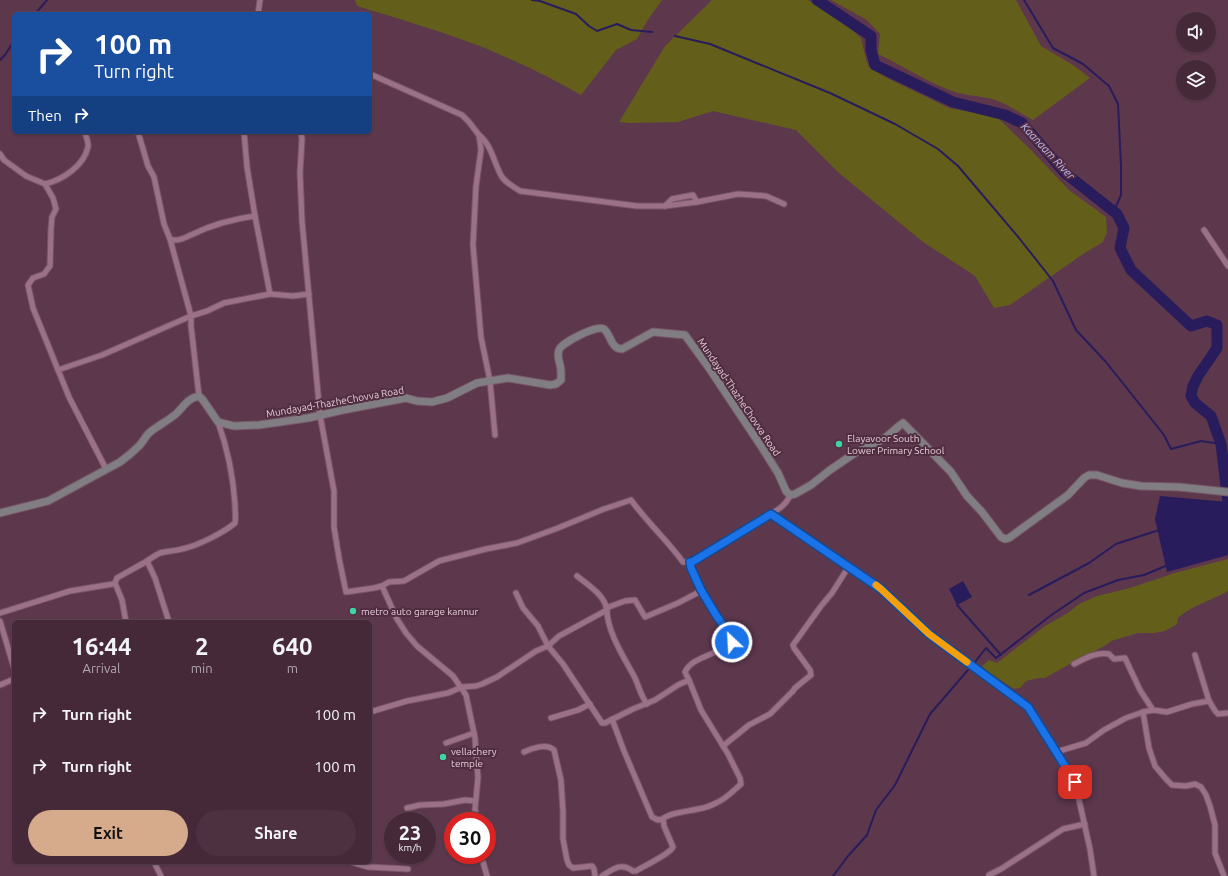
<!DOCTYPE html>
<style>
:root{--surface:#462939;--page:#4d3141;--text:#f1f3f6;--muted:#b0a6ae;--line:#5e4553;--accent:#d6ab8b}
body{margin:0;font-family:Ubuntu,sans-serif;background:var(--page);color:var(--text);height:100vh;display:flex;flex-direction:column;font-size:15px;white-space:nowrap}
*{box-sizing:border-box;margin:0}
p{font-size:13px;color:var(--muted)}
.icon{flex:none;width:22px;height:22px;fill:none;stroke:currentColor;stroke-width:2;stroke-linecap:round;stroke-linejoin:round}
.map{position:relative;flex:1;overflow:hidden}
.side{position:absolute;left:12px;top:620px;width:360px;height:244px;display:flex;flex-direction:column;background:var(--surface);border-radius:6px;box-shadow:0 1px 3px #0004,0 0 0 1px var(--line)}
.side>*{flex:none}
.guide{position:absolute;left:12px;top:12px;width:360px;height:122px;border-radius:6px;box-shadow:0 1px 3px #0004,0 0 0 1px var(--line);background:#1a4fa0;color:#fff;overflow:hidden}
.fabs{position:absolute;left:1176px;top:12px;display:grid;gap:8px}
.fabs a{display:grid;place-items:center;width:40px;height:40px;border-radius:50%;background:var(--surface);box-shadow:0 1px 3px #0004,0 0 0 1px var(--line);font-size:20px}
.speed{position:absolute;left:384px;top:812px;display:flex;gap:8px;font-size:20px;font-weight:700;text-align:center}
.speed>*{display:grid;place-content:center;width:52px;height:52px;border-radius:50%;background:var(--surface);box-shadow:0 1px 3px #0004,0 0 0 1px var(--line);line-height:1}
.speed small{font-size:10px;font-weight:400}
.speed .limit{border:6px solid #d22;background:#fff;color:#111}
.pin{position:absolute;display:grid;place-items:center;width:34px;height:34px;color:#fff;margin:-17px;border-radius:8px;box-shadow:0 2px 6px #0006}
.me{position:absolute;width:44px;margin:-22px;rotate:335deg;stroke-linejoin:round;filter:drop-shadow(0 0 3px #0008)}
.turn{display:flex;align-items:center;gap:14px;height:84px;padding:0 16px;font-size:18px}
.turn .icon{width:52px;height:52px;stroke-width:2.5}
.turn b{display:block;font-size:28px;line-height:34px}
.then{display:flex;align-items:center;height:38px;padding:0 16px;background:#0003;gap:8px;font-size:15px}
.eta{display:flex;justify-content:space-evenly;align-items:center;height:68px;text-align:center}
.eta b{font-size:24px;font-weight:600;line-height:28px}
.action{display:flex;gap:8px;margin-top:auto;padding:8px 16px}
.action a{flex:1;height:46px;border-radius:24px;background:var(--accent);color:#111;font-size:16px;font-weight:600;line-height:46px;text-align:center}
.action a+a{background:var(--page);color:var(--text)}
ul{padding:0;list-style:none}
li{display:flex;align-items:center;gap:12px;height:52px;padding:0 16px}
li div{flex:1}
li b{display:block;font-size:15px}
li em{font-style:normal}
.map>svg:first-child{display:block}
.green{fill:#635f1b}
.water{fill:#281c5c}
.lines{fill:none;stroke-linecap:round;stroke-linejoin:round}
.stream{stroke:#281c5c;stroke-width:2}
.river{stroke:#281c5c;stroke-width:11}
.minor-casing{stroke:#755567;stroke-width:7}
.secondary-casing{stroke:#755567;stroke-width:9}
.minor{stroke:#9b7187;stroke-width:5}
.secondary{stroke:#807d83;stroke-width:7}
.route-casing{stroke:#114b97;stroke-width:10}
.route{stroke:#1a73e8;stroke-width:7}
.slow{stroke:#f59e0b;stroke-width:7}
.poi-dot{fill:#3fd4a2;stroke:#512d41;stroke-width:1.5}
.labels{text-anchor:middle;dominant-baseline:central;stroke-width:4;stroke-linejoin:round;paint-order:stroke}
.street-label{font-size:10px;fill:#e4ccd8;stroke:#512d41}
.poi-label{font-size:10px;fill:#e4ccd8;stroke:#512d41;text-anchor:start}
.water-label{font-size:11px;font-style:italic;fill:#c1bffa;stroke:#512d41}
</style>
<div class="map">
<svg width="1228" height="876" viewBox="0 0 1228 876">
<rect width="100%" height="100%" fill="#5d374c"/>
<!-- green -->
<g class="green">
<path d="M 355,0 L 662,0 L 649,18 L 637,39 L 616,50 L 581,95 C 550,77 518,62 485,48 C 443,32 400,19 357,6 Z"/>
<path d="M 712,0 L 808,0 L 845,24 L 861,38 L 866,60 L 869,67 L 889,79 L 949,108 L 997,117 L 1032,151 L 1069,190 L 1106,217 L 1107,232 L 1103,242 L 1083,254 L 1010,305 L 994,308 L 975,276 L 923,242 L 839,173 L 796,130 L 713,111 L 678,122 L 630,123 L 619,122 L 665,46 Z"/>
<path d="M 831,0 L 1016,0 L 1041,46 L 1073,65 L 1090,78 L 1033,120 C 1020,113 1006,103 992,99 C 981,96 969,96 958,93 C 930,84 905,67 878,54 L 880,34 L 867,20 Z"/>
<path d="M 1228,559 L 1228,591 C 1211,601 1192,605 1178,618 L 1177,624 L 1165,631 L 1154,633 L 1138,633 L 1111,641 L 1106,645 L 1068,665 L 1045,678 L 1039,678 L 1026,681 L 1020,688 L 1014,689 L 987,671 L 982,666 L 989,660 L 997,663 L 1045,626 L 1068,613 L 1079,604 L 1097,596 L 1130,588 L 1175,573 Z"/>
</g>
<!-- water -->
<g class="water">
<path d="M 1160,496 L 1228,502 L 1228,555 L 1167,572 L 1155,519 Z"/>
<path d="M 963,581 L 972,597 L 957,605 L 949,589 Z"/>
</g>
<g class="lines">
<!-- stream -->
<g class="stream">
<path d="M 532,0 L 540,1 L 576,14 L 589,26 L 597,31 L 617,24 L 631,30 L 652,32"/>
<path d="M 1024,0 L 1053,48 L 1083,64 L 1109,86 L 1118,104 L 1121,166 L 1121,195 L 1114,211"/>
<path d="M 35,14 L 47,0"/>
<path d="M 675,36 L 710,44 L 830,93 L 895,124 L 938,149 L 958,166 L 1019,238 L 1053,281 L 1076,330 L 1106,362 L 1164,435 L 1171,449 L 1201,441 L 1221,444"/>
<path d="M 0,60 L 5,55 L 14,41"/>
<path d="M 1029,595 L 1089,563 L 1116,544 L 1159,530"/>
<path d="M 957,605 L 1001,655"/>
<path d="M 975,662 L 986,648 L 996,658 L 1050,616 L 1084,593 L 1118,580 L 1144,575 L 1168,565"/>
<path d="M 833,876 L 848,856 L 867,835 L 876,810 L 895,785 L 930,714 L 968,670"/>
</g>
<!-- river -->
<path class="river" d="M 817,0 L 871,36 L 871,50 L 875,65 L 953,102 L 1005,115 L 1022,123 L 1065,173 L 1117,214 L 1124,228 L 1120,248 L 1131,270 L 1191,326 L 1207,321 L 1217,325 L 1217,348 L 1198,376 L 1193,386 L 1191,396 L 1195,403 L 1211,416 L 1221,444 L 1228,502"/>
<!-- minor casing -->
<g class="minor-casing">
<g id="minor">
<path d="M 258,14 L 260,0"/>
<path d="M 370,74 L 462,115 L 469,122 L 479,135 L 481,150 L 476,186 L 473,245 L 481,337 L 490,381 L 495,435"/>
<path d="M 138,132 L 148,166 L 154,177 L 164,224 L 170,239 C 178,242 184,238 191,235 C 211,225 232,219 255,216"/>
<path d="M 301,132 L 302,139 L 300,173 L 302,221 L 320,415 L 334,491 L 334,527 L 339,558 L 346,592 L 374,588 L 382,586 L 389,582 L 404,581 L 439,561 L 486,549 L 517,543 L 558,528 L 604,509 L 631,500 C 647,522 667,540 683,562 L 692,562 L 771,514 L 881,589 L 929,634 L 1028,707 L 1075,782 L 1090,849 L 1094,876"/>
<path d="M 479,135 C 492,145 494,164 502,177 C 506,183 514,187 520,191 L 637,206 L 665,206 L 697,202 L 738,194 L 766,196 L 784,204"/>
<path d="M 0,154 L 4,160 L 26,176 L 45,184 L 53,198 L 56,209 L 52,217 L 51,229 L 50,266 L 44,274 L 33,278 L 28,285 L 33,308 L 69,397 L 106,469"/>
<path d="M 45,184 C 62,180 84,166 88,147 C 89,143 86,137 85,132"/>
<path d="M 665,206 L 672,199 L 693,195 L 697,202"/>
<path d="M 1204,230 L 1228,266"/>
<path d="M 270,294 L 293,296 L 309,294"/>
<path d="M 58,370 L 102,355 L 191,316 L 170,239"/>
<path d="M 199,396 L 191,326 L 191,316 L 207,311 L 224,303 L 270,294 L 255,216 L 247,167 L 244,132"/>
<path d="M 771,514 C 779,509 787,504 790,495"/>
<path d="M 147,561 L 155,578 L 169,622"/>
<path d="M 382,586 L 397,619 L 406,633 L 417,646 L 453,676 L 466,695 L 475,738 L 476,754 L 478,777 L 475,809 L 477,821"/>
<path d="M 516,593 L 523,608 L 538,626 L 548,646 L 559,636 L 607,610 C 605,595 588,585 577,576"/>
<path d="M 606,608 L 625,601 L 635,600 L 645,617 L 678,603 L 701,591"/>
<path d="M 607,610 C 607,632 625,659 635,678 C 639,687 641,696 647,704"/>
<path d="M 0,613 L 70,591 L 113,584"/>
<path d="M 0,621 L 14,668"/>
<path d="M 126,622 L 122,600 L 115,583 L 117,578 C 127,572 137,567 147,561 C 152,558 155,555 160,553 C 167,551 175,551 182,549 C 197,546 223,533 235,523 C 236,517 235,511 235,504 C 233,474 228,450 218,422"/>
<path d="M 1195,655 L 1209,701"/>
<path d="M 1074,664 C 1086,658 1096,652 1109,654 L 1114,659 L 1125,658 L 1140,690 L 1153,710"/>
<path d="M 689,680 L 685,672 C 692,656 720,655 731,642 L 732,639 L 703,595 L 693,573 L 690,562"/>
<path d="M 0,685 L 14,679"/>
<path d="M 370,712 L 407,701 L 448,693 L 462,687 L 476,686 L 482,684 L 497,677 L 536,651 L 548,646 L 563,664 L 602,723 L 605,723 L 633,709 L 655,700 L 678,685 L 689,680 L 701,710 L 728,754 L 740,778 L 741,784 C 733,791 726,799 716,803 C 711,806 704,808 698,809 C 690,811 668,813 663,819 L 664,826 L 673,847 C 670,854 644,866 636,871 L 633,871 C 621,862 613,869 602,876"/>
<path d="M 1143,712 L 1149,748 L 1155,766 L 1166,779 L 1172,785 L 1186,786 L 1195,784 L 1201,787 L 1206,795 L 1210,806 L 1215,825 L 1215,853 L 1224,876"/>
<path d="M 551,718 L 578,710 L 590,704"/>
<path d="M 612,719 L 624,751 L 652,817 L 658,820 L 663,819"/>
<path d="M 446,743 L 474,733"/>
<path d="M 723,746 L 749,725 L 770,714 L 793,691 L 795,688 L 811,675 L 810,670 L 794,648 L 793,645 L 821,606 L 832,593 L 849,566"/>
<path d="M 524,752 C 532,748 547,743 554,750 L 561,780 L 563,812 L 563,839 L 567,860 L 569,865 L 573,868 L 592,866 L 594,869 L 595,876"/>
<path d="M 1056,752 L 1086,743 L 1104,730 L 1126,718 L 1143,712 L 1153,710 L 1167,712 L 1192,704 L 1209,701 C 1213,706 1213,710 1218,714 L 1228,713"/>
<path d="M 407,808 L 420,805 L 444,804 L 465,800 L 475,801"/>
<path d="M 481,855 L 487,876"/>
<path d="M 154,862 L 161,876"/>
<path d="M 351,862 L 368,867 L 408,869"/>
<path d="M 989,875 L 1001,869 L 1063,829 L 1085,824"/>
</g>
</g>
<!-- secondary casing -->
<g class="secondary-casing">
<path id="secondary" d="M 0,513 L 48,501 L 120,462 C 127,457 133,452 139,446 C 143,442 145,437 149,433 C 157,426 168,421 177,413 C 184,406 188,398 199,396 L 203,400 L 218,422 L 234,426 L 259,425 L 308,418 L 343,410 L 406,398 L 417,401 L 432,402 L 447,398 L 477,383 L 508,378 L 550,385 L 556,384 L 561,380 C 561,377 561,374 561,371 C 561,364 556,357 559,350 C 561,343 598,324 604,329 C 611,335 611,349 622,349 L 653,332 L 685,335 L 709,368 L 761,446 L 778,473 L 786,491 L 790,495 L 795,494 L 811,485 L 830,470 L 855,453 L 884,439 L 899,426 L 903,423 L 951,472 L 967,496 L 982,512 L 1001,537 L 1005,539 L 1009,538 L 1068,495 L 1084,478 L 1089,475 L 1097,475 L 1122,483 L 1141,486 L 1179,487 L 1228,492"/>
</g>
<!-- minor -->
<use href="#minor" class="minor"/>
<!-- secondary -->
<use href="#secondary" class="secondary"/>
</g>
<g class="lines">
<!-- route casing -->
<g class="route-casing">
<path id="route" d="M 732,642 L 732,639 L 730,635 L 716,615 L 701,590 L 691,568 L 690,562 L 692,562 L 771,514 L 881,589 L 929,634 L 1028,707 L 1075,782"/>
</g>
<!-- route -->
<use href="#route" class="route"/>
<!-- slow -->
<path class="slow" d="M 876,585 L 881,589 L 929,634 L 967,662"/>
</g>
<!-- markers -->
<g class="poi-dot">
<circle cx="839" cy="444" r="4"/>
<circle cx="353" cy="611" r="4"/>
<circle cx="443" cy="757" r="4"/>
</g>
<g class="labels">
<!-- street labels -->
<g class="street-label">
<text transform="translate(739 397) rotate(56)">Mundayad-ThazheChovva Road</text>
<text transform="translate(335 402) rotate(-10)">Mundayad-ThazheChovva Road</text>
</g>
<!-- poi labels -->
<g class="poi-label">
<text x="847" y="438">Elayavoor South<tspan x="847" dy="12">Lower Primary School</tspan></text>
<text x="361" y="611">metro auto garage kannur</text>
<text x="451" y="751">vellachery<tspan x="451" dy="12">temple</tspan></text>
</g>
<!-- water labels -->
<g class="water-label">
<text transform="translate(1048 151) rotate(47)">Kaanaam River</text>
</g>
</g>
</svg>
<div class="fabs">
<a><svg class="icon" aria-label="sound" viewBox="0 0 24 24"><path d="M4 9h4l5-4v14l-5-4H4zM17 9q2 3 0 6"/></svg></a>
<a><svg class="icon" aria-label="layers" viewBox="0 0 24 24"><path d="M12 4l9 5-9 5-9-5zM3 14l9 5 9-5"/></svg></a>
</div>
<div class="speed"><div>23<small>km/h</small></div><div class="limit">30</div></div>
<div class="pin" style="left:1075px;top:782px;background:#d93025"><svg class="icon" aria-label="arrive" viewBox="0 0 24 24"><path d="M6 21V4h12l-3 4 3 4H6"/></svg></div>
<svg class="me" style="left:732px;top:642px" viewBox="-20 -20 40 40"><circle r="17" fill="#1a73e8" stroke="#fff" stroke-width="3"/><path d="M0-11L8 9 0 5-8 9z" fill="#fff"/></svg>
<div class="guide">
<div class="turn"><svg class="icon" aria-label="right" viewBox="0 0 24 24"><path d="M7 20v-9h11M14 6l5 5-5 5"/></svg><div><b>100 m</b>Turn right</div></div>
<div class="then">Then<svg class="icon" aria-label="right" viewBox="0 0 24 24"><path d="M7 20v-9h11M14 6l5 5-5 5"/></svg></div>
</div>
<section class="side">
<div class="eta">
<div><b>16:44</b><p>Arrival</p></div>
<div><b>2</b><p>min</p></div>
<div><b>640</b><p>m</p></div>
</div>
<ul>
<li><svg class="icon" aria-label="right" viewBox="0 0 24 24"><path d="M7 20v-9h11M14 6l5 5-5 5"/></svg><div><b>Turn right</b></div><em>100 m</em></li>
<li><svg class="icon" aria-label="right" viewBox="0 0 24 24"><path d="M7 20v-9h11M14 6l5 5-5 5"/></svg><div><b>Turn right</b></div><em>100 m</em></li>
</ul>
<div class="action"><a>Exit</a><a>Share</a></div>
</section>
</div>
